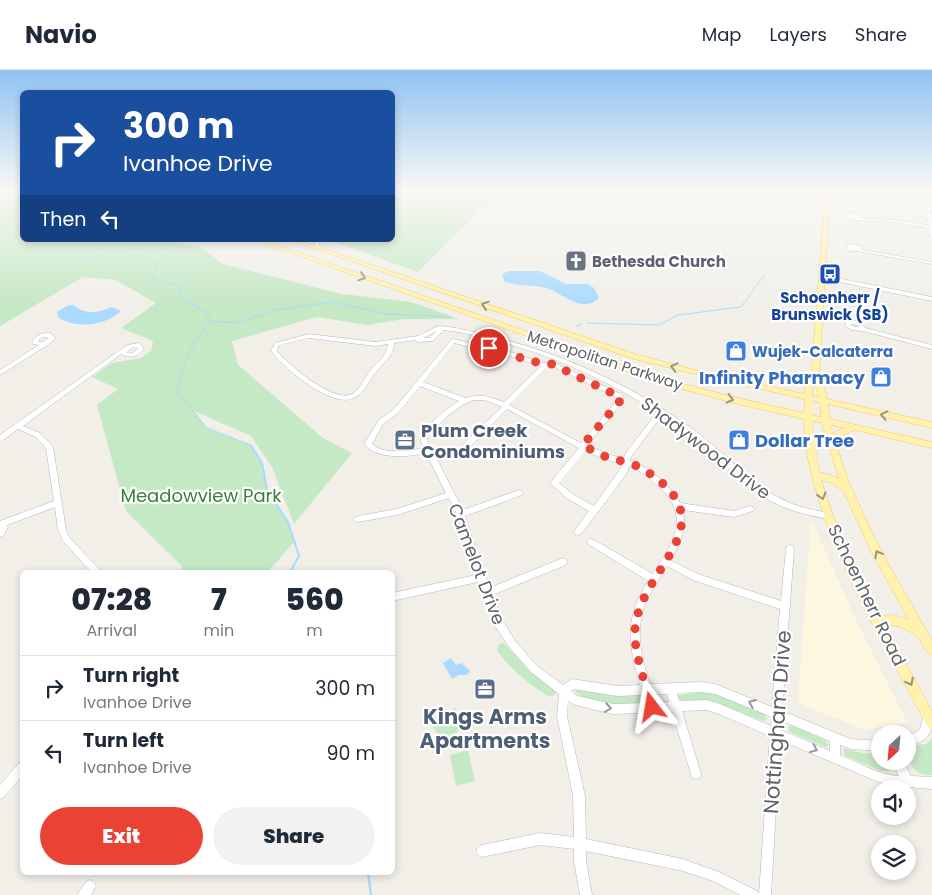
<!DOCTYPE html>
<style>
:root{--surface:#fff;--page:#f2f2f3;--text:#1f2937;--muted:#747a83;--line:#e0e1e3;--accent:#ea4335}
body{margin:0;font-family:Poppins,sans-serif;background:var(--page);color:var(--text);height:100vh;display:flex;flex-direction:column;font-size:19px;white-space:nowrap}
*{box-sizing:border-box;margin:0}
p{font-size:16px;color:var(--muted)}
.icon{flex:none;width:28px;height:28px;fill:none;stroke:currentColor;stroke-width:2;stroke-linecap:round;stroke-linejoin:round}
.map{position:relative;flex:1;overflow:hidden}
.details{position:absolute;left:20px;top:500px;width:375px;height:305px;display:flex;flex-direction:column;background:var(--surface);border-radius:8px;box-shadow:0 2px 8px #0003}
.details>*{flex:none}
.guide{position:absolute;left:20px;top:20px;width:375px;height:152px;border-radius:8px;box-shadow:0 2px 8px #0003;background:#1a4fa0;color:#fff;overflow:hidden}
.needle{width:32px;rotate:206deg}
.controls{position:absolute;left:871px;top:655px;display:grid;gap:10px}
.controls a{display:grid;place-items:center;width:45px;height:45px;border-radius:50%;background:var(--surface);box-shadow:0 2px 8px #0003;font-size:25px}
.pin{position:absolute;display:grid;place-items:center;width:42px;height:42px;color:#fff;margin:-21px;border:2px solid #fff;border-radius:50%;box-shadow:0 1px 5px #0007}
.me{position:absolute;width:55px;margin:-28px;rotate:346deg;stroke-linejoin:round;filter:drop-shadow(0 0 4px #0008)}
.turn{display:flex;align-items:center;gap:18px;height:105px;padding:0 20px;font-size:22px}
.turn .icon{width:65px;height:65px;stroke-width:2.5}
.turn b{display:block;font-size:35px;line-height:42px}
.then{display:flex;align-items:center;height:48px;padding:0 20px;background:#0003;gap:10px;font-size:19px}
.eta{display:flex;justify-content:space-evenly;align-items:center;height:85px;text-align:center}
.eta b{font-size:30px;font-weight:800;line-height:35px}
.action{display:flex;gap:10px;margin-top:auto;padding:10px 20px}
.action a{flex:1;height:58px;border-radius:30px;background:var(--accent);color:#fff;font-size:20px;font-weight:800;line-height:58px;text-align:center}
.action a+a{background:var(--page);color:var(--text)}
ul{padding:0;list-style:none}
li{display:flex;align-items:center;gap:15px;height:65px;padding:0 20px;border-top:1px solid var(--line)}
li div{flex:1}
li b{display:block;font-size:19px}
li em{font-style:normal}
header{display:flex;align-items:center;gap:30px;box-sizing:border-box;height:70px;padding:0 25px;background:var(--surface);border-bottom:1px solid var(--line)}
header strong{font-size:24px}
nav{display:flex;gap:28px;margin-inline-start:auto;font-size:18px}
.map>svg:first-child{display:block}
.commercial{fill:#fef7e0}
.green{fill:#c5e8c5}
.water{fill:#aadaff}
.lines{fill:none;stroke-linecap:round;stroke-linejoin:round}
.stream-far2{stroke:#aadaff;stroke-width:1}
.stream-far1{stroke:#aadaff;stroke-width:2}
.stream{stroke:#aadaff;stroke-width:2.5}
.minor-casing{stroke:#b5b8bc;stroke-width:1}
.major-casing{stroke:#f2c960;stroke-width:1}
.minor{fill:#fff;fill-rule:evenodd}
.major{fill:#fff2af;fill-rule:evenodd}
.oneway{stroke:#979581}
.oneway2{stroke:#979a9d}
.route{stroke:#ea4335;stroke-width:9;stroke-dasharray:0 16.2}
.labels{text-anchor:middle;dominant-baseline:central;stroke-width:4.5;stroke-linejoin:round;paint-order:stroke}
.far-worship-label{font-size:15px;font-weight:bold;fill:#5b616d;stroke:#fff;text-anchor:start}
.far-transit-label{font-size:15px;font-weight:bold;fill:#164399;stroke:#fff}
.far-shop-label{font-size:15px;font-weight:bold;fill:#366cbe;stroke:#fff;text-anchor:start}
.far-street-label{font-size:15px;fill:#5f6368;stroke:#fff}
.shop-label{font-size:18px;font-weight:bold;fill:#366cbe;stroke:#fff;text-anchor:end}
.service-label{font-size:18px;font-weight:bold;fill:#4e5e75;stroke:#fff;text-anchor:start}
.street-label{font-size:18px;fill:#5f6368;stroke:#fff}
.park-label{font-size:18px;fill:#348238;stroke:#fff}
.near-service-label{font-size:21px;font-weight:bold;fill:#4e5e75;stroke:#fff}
.near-street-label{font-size:21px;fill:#5f6368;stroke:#fff}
</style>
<header>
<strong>Navio</strong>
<nav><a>Map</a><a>Layers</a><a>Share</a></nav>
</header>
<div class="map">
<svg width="932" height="825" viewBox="0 0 932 825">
<rect width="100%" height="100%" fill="#f1efe8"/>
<!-- commercial -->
<path class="commercial" d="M 811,449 L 856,550 L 907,652 L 865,660 L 798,633 Z"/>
<!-- green -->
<g class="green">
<path d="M 0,120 L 22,120 L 22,170 L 161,170 L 184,174 L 200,177 L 223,194 L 342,224 L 411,232 L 459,249 L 403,249 L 368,255 L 317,247 L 232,271 L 238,295 L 323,368 L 352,383 L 294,454 L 272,397 L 251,366 L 194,341 L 207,358 L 251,375 L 262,393 L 267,420 L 288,452 L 294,472 L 268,502 L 181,502 L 182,496 L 126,441 L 97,335 L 118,319 L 92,307 L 112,293 L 141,288 L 151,281 L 153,271 L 121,258 L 156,233 L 116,210 L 83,207 L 0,256 Z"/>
<path d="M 393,120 L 500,120 L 418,202 L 329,170 L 392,170 Z"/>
<path d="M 504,573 L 527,598 L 556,619 L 557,623 L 550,627 C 529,615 512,600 497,581 L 499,574 Z"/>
<path d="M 578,618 L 601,624 L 640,625 L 643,626 L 644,631 C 625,639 596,632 578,625 L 575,621 Z"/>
<path d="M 706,622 L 721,626 L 764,643 L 767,649 L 763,651 L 713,631 L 680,630 L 677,625 Z"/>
<path d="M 455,638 L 466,654 L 444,673 L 432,656 Z"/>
<path d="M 791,655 L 825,670 L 828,675 L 825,677 L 790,662 L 788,658 Z"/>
<path d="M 932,668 L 932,705 C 915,707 907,693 908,678 L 917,675 L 927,674 Z"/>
<path d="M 843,678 L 862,683 L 880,684 L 880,691 L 890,693 L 889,701 L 881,701 L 845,686 Z"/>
<path d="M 468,680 L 475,711 L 456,716 L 450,685 Z"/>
</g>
<!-- water -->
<g class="water">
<path d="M 509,201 L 540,201 L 566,214 L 587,214 L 594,218 L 599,228 C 582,245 560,221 546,218 C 532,214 518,217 504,211 L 502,204 Z"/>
<path d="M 73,235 C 87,245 96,243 112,237 L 121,241 C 106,256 75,259 58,247 L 57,242 L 67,236 Z"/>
<path d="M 451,588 L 456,595 L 462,593 L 470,601 L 467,605 L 459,605 L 452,609 L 443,593 Z"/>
</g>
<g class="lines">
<!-- stream-far2 -->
<g class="stream-far2">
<path d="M 0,123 L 13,120"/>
<path d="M 86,170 L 74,182 L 80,191 C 108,185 138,169 164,188 L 158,194 L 153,209 L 182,216 L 180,222 L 188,233 L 205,241 L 211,251 C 193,273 181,293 177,322 L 207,358 L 251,375 L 253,379"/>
<path d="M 211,251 L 236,253 L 275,240 L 332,232 L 387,244 L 451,247"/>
<path d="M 587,253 L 659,255 L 678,245 L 741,237 L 765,204"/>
<path d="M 576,256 L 582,254"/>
</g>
<!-- stream-far1 -->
<path class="stream-far1" d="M 252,377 L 262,393 L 267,420 L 288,452 L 299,486 L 290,502"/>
<!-- stream -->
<path class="stream" d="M 368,802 L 371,825"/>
<!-- minor casing -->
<g class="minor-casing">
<g id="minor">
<path d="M 921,120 L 925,120 L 932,146 L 932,168 L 930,167 L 929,158 L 892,152 L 854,150 L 846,146 L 850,143 L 860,145 L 861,148 L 892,150 L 929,155 L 924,132 L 885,126 L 886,127 C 881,130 875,128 871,124 L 873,123 L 880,123 L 923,129 Z"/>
<path d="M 316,170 L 320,170 L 319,175 L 323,179 L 323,180 L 319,180 L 315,176 Z"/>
<path d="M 848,174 L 861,176 L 863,180 L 932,192 L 932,194 L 857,181 L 850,181 L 846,177 Z"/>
<path d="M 822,205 L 932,227 L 932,231 L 820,208 L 820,206 Z"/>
<path d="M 849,250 L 861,252 L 865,258 L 932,275 L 932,279 L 863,261 L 852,260 L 845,256 L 846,252 ZM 851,254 L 857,255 L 859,257 L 855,257 L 851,255 Z"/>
<path d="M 438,256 C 457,257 475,262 494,267 C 567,285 637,318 698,363 C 728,386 753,417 788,432 C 801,438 814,440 828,443 L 831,444 L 832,446 L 831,448 L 828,449 C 807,445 786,440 767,429 C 739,411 717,385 691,365 C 631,322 565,288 493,270 C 477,266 461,262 444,260 L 433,271 L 418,272 L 415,270 L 394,273 C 394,286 384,292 376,302 C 369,310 365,323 354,328 C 331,339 284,298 271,281 L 275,273 L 309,264 L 375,272 L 418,266 ZM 437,261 L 429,268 L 423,268 ZM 309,268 L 375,276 L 388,274 C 387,287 376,293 369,302 C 364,309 360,319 352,324 C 334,334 288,294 277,281 L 279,275 Z"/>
<path d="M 50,263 L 56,268 L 49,274 L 0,305 L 0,300 L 39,275 L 33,274 L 32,273 C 36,264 41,263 50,263 ZM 43,267 L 49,268 L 43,272 L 38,272 L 40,269 Z"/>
<path d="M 453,269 L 514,283 L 543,293 L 555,293 L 623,325 L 624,327 L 622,333 L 588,374 L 589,376 L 608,384 L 624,389 L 625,384 L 655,345 L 659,345 L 660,347 L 659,349 L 631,387 L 630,391 C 651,398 669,414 680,433 L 734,441 L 750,436 L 753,437 L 754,439 L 753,441 L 734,447 L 683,440 C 687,458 680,475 670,490 L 698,504 L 781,531 L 786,479 L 787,476 L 790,475 L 793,476 L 794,479 L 782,641 L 851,669 L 880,671 L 880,681 L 851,679 L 840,675 L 840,685 C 859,693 879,705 899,706 L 892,691 L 903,691 L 911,706 L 932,707 L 932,719 L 894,716 L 876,711 L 780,670 L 771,825 L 740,825 L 713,811 L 683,801 L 586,781 L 586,791 L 592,825 L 580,825 L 574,791 L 574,779 L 540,775 L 482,787 L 478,785 L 476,781 L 478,777 L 482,775 L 540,763 L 574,767 L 573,726 L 557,646 L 559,624 L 531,602 L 510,578 L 495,556 L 478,512 L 392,531 L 392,523 L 476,505 L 457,444 L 449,428 L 397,445 L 358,452 L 355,451 L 354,449 L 355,447 L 358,446 L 397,439 L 446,423 L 426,383 C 408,387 377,390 364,374 L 379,350 L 394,339 L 451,270 ZM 454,273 L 510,286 L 541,296 L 504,332 L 485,326 L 475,326 L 465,328 L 423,312 ZM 548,296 L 552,296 L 618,328 L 617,330 L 581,373 L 509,335 ZM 420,316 L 459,331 C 451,335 422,359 421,367 C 420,371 422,375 424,378 C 409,381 384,385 372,374 L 383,354 L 398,343 ZM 475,330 L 485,330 L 502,337 L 463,374 L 462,376 L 463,378 L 469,378 L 507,339 L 579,378 L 550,413 L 568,429 L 589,441 L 575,460 L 574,462 L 575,464 L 578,465 L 581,464 L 614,421 L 628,401 L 629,396 C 641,401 649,408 658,416 C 692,446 673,473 653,504 L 594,470 L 591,469 L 588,470 L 587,472 L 588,474 L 648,511 C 624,551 628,572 640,615 L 617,616 L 572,609 L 563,615 L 537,596 L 516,572 L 502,550 L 492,525 L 566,495 L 567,492 L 566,489 L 563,488 L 489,518 L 465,446 L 522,425 L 523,423 L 522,421 L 519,420 L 463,440 L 428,372 L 427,366 L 430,363 C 444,350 456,335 475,330 ZM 585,381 L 602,388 L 622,394 L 621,398 L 594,436 L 574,425 L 559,413 ZM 667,496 L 693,510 L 780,539 L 772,637 L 715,614 L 701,612 L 650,614 C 642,589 635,564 644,538 C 649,523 659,510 667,496 ZM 573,619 L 617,626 L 643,625 L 646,633 L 613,634 L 577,626 L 571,621 ZM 701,622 L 715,624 L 772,647 L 771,656 L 720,634 L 707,630 L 679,631 L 677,623 ZM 653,624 L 667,624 L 669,632 L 656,632 ZM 568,631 L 575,635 L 613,644 L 672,642 L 691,704 L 692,708 L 696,709 L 700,708 L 701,704 L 682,641 L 707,640 L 719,644 L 770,666 L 759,824 L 757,821 L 719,802 L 683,789 L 586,769 L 585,726 L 567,646 ZM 782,651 L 830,671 L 830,681 L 781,660 Z"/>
<path d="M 138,273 L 140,274 L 144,279 C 138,287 130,289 121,284 L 23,356 L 40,363 L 53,377 L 66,460 L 69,467 L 99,499 L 100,502 L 91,502 L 63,471 L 58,460 L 55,437 L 7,455 L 8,457 L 3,466 L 0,467 L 0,451 L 54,431 L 46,378 L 36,367 L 18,359 L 0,372 L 0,365 L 123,278 L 128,275 ZM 136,277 L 138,279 C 135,282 132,284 127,283 L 127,282 L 132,278 Z"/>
<path d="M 928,644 L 932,646 C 932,666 927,672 908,675 L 908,665 C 925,660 919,659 924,645 Z"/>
<path d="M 22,693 L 22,706 L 4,727 L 0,729 L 0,715 L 18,694 Z"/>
<path d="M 90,810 L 94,812 L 96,816 L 91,825 L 77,825 L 86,812 Z"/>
</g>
</g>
<!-- major casing -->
<g class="major-casing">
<path id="major" d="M 826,120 L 830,120 L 819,306 L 824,317 L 827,329 L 932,352 L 932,358 L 828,334 L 830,349 L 932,372 L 932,378 L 855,360 L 841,366 L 836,374 L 848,410 L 870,459 L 890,497 L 932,570 L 932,585 C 925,583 924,576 920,570 C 914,562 894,552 885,556 L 932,641 L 932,659 L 928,657 C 887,580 840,505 816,420 C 809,398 804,372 804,349 L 742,335 L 663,314 L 254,170 L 262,170 L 668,310 L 742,329 L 804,343 L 805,329 L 703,306 L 634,289 L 290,170 L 298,170 L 638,285 L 703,302 L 805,324 L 805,311 L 811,305 ZM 814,311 L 819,327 L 812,326 L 813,312 ZM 812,331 L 820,333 L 821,347 L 812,345 ZM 812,351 L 822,353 L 839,409 L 836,407 L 819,402 ZM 831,355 L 845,358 L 835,362 L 833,365 ZM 821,410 L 830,412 L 844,422 L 872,483 L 909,550 C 898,546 891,543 880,547 C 856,503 836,458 821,410 Z"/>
</g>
<!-- minor -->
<use href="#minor" class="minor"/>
<!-- major -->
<use href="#major" class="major"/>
</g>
<!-- one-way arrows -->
<defs><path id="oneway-chevron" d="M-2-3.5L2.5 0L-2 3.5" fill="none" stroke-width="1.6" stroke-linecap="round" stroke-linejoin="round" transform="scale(1.25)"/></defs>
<g class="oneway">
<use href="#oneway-chevron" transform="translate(362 207) rotate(19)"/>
<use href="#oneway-chevron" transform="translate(485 235) rotate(-161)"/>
<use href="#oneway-chevron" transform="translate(674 297) rotate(-166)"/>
<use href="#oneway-chevron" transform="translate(730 329) rotate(14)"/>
<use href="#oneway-chevron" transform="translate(884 345) rotate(-167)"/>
<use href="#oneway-chevron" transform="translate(822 426) rotate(73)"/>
<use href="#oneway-chevron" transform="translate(878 484) rotate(-118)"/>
<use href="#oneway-chevron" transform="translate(910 612) rotate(62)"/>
</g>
<g class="oneway2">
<use href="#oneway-chevron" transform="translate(752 633) rotate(-157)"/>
<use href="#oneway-chevron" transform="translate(608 638) rotate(9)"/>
<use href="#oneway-chevron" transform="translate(814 679) rotate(24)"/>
</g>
<!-- sky -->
<linearGradient id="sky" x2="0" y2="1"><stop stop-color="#8fc3f1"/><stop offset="0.51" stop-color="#f9f8f5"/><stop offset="1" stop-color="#f9f8f5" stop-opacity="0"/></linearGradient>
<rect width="932" height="236" fill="url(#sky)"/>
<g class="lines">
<!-- route -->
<path class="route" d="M 489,278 C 509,283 533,294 552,294 L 620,327 L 620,331 L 583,375 C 590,379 598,384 607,387 C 620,391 634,393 646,401 C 730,455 640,497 635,559 C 633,579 646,617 652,637"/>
</g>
<!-- icons -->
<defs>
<g id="church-square" transform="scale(1.125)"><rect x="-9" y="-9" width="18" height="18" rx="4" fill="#6b7280" stroke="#fff"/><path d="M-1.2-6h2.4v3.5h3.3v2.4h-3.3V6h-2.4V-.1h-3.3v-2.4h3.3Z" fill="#fff"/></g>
<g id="bus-square" transform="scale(1.125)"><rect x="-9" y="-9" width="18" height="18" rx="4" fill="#1a4fb4" stroke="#fff"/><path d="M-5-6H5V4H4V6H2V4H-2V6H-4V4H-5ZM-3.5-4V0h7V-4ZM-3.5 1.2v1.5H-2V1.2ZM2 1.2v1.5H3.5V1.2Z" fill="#fff"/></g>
<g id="shop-square" transform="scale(1.125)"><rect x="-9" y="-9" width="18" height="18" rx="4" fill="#3f7fe0" stroke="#fff"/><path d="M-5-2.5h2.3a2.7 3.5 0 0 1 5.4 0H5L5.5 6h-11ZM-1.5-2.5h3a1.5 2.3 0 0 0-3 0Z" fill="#fff"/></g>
<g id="office-square" transform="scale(1.125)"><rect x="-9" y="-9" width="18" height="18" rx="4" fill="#5c6f8a" stroke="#fff"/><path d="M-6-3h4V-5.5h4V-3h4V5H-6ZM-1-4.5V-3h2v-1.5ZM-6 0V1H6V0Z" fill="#fff"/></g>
</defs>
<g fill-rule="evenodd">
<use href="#church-square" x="576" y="191"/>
<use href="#bus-square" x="830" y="204"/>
<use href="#shop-square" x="736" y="281"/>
<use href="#shop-square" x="881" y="307"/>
<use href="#office-square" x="405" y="370"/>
<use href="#shop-square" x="739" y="370"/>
<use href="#office-square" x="485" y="619"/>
</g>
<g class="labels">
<!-- far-worship labels -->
<g class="far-worship-label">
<text x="592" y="191">Bethesda Church</text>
</g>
<!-- far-transit labels -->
<g class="far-transit-label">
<text x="830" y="227">Schoenherr /<tspan x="830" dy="17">Brunswick (SB)</tspan></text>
</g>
<!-- far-shop labels -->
<g class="far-shop-label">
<text x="752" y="281">Wujek-Calcaterra</text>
</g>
<!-- far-street labels -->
<g class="far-street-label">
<text transform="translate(605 290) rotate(18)">Metropolitan Parkway</text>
</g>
<!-- shop labels -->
<g class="shop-label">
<text x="865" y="307">Infinity Pharmacy</text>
<text x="755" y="370" text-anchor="start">Dollar Tree</text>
</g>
<!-- service labels -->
<g class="service-label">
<text x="421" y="360">Plum Creek<tspan x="421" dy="21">Condominiums</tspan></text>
</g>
<!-- street labels -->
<g class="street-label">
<text transform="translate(706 378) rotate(37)">Shadywood Drive</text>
<text transform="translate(477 494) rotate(69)">Camelot Drive</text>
<text transform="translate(867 525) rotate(64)">Schoenherr Road</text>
</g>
<!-- park labels -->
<g class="park-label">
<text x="201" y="425">Meadowview Park</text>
</g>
<!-- near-service labels -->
<g class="near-service-label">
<text x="485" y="646">Kings Arms<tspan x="485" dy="24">Apartments</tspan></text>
</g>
<!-- near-street labels -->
<g class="near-street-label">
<text transform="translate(777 652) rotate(-86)">Nottingham Drive</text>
</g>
</g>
</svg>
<div class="controls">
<a><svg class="needle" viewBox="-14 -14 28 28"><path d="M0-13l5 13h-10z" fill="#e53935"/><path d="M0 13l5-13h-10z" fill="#747a83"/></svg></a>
<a><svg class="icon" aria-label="sound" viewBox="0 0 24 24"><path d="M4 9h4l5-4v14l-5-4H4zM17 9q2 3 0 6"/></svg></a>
<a><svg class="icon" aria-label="layers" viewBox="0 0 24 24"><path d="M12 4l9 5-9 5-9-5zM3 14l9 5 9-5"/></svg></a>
</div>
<div class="pin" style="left:489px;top:278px;background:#d93025"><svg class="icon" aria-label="arrive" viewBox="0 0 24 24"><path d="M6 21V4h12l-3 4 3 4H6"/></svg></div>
<svg class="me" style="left:652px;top:637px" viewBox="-20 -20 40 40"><path d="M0-17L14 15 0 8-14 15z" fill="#ea4335" stroke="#fff" stroke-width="4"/></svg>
<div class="guide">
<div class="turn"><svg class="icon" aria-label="right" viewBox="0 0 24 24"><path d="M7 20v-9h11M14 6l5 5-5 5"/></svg><div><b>300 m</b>Ivanhoe Drive</div></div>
<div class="then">Then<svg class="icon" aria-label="left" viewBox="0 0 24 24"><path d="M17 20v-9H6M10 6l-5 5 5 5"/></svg></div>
</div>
<section class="details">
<div class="eta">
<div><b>07:28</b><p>Arrival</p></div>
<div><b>7</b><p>min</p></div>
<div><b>560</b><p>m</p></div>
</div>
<ul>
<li><svg class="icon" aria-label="right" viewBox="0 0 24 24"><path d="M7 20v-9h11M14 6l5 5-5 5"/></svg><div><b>Turn right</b><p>Ivanhoe Drive</p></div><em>300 m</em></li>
<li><svg class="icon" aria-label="left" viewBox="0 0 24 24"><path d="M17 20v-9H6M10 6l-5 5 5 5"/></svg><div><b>Turn left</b><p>Ivanhoe Drive</p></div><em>90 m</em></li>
</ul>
<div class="action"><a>Exit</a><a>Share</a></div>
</section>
</div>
